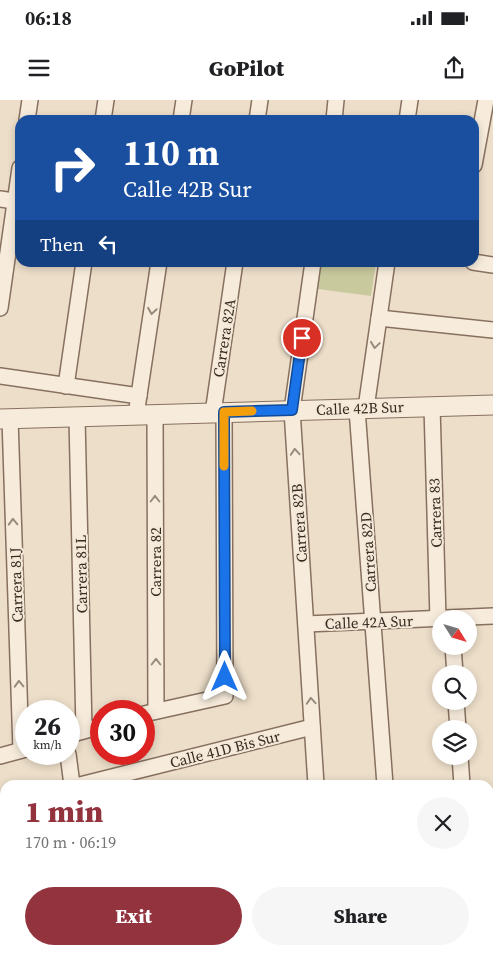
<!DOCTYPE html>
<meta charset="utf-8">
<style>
:root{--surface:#fff;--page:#f6f6f6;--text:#202124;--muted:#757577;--accent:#92333e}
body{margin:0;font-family:"Source Serif 4",serif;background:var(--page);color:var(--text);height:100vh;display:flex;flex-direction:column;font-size:19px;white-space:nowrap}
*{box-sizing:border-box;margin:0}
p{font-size:16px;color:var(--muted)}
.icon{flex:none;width:28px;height:28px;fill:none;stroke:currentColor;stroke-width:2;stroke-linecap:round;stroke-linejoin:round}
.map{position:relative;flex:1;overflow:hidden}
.panel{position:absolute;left:0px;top:680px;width:494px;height:175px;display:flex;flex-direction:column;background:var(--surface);border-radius:15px 15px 0 0;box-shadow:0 2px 8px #0003}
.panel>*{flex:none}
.top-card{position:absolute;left:15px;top:15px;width:464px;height:152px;border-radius:15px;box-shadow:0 2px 8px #0003;background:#1a4fa0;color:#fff;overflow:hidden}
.needle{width:32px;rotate:127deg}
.buttons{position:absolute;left:432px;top:510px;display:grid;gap:10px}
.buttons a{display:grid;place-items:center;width:45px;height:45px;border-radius:50%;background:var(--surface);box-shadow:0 2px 8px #0003;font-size:25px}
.speed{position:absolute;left:15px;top:600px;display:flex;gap:10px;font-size:25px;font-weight:700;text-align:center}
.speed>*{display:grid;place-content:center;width:65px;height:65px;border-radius:50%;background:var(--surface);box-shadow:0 2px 8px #0003;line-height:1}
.speed small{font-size:12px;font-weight:400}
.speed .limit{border:8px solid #d22;background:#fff;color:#111}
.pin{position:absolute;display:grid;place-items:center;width:42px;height:42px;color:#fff;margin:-21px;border:2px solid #fff;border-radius:50%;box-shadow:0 1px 5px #0007}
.me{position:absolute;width:55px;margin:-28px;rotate:0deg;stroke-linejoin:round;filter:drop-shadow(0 0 4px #0008)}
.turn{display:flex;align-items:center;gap:18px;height:105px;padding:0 25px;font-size:22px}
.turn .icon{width:65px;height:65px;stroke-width:2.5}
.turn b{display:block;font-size:35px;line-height:42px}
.then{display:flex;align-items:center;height:48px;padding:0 25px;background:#0003;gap:10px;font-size:19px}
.round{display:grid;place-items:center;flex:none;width:52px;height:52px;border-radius:26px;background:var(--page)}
.headline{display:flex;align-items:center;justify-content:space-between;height:85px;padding:0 25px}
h1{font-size:30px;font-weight:800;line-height:38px;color:var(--accent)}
.primary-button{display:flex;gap:10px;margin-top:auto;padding:10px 25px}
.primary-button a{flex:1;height:58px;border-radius:30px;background:var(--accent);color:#fff;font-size:20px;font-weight:800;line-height:58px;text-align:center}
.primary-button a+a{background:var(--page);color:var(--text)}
.status{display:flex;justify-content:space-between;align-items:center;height:35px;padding:0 25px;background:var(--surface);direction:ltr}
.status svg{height:14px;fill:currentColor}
header{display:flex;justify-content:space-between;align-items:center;height:65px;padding:0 25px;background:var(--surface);font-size:22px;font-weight:800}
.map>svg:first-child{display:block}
.green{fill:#c9c99e}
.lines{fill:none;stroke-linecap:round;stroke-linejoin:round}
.minor-casing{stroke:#87705f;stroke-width:18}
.tertiary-casing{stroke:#87705f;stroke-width:21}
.minor{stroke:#f7ecdc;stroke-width:15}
.tertiary{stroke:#f7ecdc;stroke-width:19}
.oneway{stroke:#988b7e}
.route-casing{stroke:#114b97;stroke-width:12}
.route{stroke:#1a73e8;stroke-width:9}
.slow{stroke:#f59e0b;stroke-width:9}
.labels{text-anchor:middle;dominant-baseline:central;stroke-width:4;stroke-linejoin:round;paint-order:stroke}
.street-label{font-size:15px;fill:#392a21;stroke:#f4e9d8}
</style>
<div class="status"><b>06:18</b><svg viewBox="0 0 49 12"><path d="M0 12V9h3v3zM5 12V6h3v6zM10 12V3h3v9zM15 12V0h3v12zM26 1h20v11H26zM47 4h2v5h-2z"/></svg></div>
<header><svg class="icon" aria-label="menu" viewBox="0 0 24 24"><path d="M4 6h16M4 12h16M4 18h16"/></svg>GoPilot<svg class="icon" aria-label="share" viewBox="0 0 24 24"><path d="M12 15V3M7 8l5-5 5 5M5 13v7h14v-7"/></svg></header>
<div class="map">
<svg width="493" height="855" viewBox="0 0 493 855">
<rect width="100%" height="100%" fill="#ecdec9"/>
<!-- green -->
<path class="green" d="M 321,163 L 376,163 L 371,196 L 318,189 Z"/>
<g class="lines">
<!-- minor casing -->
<g class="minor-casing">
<g id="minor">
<path d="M 27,20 L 30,0"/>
<path d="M 103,20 L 106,0"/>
<path d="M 181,20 L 184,0"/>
<path d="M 257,20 L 260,0"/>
<path d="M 334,20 L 336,0"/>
<path d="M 407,20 L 410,0"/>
<path d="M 474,65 L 486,0"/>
<path d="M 0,99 L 20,102"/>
<path d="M 313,162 L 292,310 L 316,685"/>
<path d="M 473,162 L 493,165"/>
<path d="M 0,208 L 20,68"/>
<path d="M 379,218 L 493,230"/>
<path d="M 0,276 L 139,296"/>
<path d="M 66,286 L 84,162"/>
<path d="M 432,306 L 438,519"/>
<path d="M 366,308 L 387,162"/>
<path d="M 357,309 L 385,685"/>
<path d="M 213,313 L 235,162"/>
<path d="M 155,314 L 156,611"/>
<path d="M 136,315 L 159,162"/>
<path d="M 77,317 L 84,630"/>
<path d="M 10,319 L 21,650"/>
<path d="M 306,524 L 493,516"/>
<path d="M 453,546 L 455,574"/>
<path d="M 456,601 L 458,629"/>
<path d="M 144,614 L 225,596 L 224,312"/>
<path d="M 69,635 L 101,626"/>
<path d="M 68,654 L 72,685"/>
<path d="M 0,656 L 26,649"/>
<path d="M 460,656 L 462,685"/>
<path d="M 80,685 L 312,627"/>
<path d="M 0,735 L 5,734"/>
<path d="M 0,803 L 5,802"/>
<path d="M 92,850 L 92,855"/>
<path d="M 327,850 L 327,855"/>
<path d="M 397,850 L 398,855"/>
<path d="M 472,850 L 472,855"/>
<path d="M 53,855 L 69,850"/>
<path d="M 260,855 L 278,850"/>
</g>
</g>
<!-- tertiary casing -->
<g class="tertiary-casing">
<path id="tertiary" d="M 0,319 L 493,305"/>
</g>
<!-- minor -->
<use href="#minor" class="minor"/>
<!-- tertiary -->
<use href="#tertiary" class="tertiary"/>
</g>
<!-- one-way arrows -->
<defs><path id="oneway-chevron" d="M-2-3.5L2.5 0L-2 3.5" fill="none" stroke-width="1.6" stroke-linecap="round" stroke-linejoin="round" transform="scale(1.25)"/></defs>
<g class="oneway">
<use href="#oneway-chevron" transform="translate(152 211) rotate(99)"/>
<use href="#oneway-chevron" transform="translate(375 245) rotate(98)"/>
<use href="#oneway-chevron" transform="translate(295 352) rotate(-94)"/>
<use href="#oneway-chevron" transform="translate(155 399) rotate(-90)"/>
<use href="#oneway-chevron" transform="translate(13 422) rotate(-92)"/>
<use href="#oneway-chevron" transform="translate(156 562) rotate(-90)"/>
<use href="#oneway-chevron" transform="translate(19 584) rotate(-92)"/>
<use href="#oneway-chevron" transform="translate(311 601) rotate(-94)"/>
</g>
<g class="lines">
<!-- route casing -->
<g class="route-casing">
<path id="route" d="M 225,577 L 224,312 L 292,310 L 302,238"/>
</g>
<!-- route -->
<use href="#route" class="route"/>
<!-- slow -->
<path class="slow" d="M 224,366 L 224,312 L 252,311"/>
</g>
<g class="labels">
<!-- street labels -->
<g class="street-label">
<text transform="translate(224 238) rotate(-81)">Carrera 82A</text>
<text transform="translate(360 308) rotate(-2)">Calle 42B Sur</text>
<text transform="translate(435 413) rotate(-92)">Carrera 83</text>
<text transform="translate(299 423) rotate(-94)">Carrera 82B</text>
<text transform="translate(368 452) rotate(-94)">Carrera 82D</text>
<text transform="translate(155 462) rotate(-90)">Carrera 82</text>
<text transform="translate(81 474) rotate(-91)">Carrera 81L</text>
<text transform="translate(16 485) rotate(-92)">Carrera 81J</text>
<text transform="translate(369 522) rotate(-2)">Calle 42A Sur</text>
<text transform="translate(225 649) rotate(-14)">Calle 41D Bis Sur</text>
</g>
</g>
</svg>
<div class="buttons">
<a><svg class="needle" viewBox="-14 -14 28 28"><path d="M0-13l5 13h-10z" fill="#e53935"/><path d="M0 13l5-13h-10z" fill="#757577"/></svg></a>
<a><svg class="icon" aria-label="search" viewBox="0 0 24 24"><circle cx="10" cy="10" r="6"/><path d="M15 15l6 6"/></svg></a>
<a><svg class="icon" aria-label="layers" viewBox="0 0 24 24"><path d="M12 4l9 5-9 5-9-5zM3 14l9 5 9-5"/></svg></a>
</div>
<div class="speed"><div>26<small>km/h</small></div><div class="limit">30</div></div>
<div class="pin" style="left:302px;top:238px;background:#d93025"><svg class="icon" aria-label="arrive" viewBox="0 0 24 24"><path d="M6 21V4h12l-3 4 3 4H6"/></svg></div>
<svg class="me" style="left:225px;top:577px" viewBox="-20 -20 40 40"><path d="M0-17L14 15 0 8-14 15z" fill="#1a73e8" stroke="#fff" stroke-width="4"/></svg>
<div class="top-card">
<div class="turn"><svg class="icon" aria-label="right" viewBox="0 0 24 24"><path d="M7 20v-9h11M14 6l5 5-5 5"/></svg><div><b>110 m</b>Calle 42B Sur</div></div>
<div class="then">Then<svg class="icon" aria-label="left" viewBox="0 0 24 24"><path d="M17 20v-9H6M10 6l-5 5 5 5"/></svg></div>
</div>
<section class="panel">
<div class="headline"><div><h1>1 min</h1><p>170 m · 06:19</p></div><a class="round"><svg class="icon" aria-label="close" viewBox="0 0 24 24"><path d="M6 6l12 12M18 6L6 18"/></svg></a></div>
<div class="primary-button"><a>Exit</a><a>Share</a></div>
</section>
</div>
